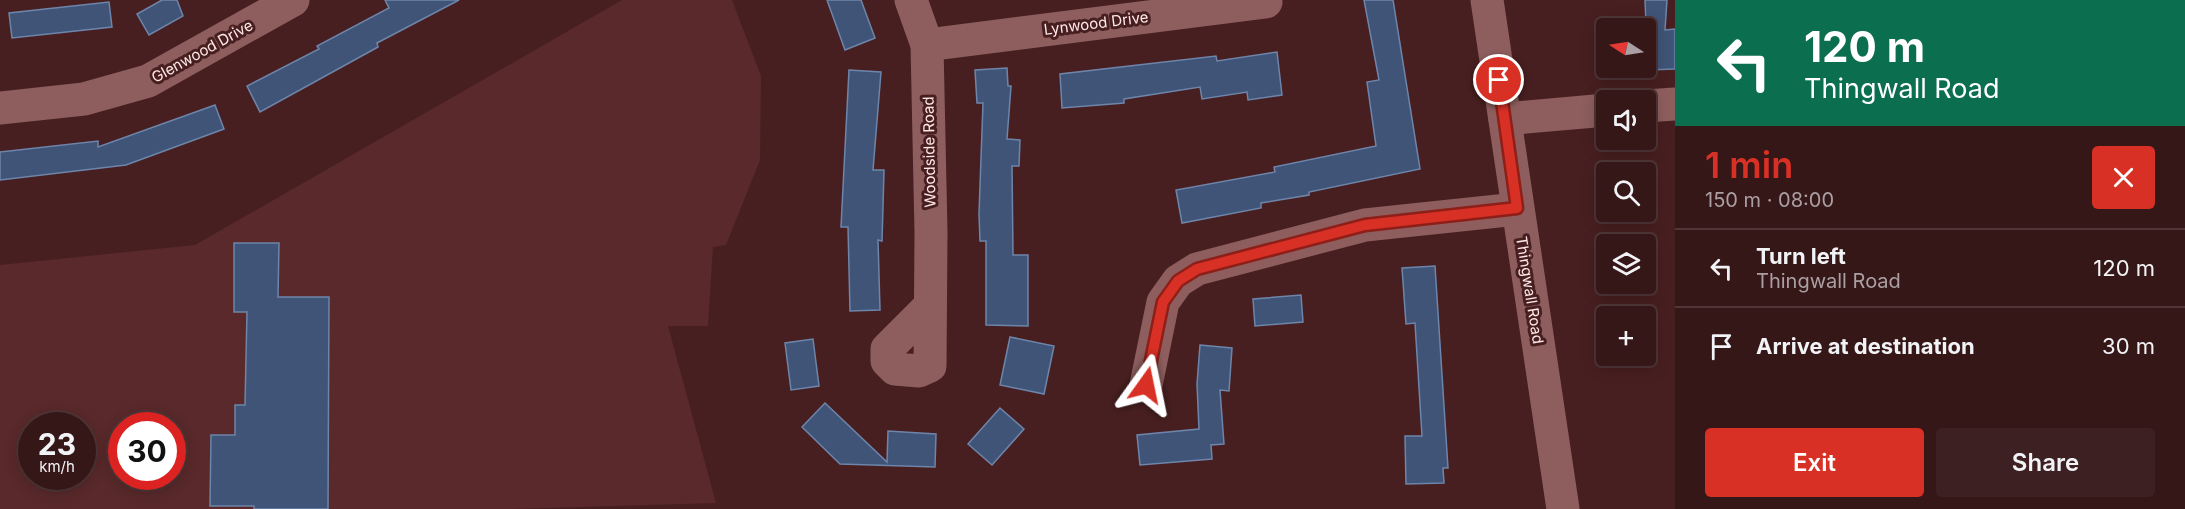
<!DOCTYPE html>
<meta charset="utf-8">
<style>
:root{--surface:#361718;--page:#3d2021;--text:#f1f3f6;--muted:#aa9fa2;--line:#503637;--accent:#d93025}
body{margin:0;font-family:Inter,sans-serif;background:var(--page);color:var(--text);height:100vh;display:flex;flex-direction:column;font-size:22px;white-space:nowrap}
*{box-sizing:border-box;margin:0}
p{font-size:20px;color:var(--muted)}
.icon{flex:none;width:33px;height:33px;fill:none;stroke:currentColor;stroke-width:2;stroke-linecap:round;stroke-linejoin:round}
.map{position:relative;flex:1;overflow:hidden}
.panel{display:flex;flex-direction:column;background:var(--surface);width:510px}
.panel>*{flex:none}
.top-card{background:#0b6e4f;color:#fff;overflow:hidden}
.needle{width:39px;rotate:282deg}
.buttons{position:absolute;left:1596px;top:18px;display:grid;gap:12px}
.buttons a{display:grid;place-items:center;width:60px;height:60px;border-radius:6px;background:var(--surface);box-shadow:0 3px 15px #0003,0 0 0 2px var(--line);font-size:30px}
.speed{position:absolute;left:18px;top:412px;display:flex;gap:12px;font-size:30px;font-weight:700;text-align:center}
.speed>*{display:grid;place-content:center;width:78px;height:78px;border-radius:50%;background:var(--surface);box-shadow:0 3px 15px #0003,0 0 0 2px var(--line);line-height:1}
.speed small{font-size:15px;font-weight:400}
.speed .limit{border:9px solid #d22;background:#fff;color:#111}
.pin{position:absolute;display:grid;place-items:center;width:51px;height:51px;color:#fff;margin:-26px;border:3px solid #fff;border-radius:50%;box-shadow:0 2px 6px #0007}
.me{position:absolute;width:66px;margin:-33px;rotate:12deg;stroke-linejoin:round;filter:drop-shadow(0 0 4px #0008)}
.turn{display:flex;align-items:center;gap:21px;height:126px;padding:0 30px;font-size:27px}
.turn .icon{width:78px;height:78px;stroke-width:2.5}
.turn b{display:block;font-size:42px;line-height:51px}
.round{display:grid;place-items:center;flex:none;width:63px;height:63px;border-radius:6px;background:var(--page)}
.head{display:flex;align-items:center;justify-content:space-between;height:102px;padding:0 30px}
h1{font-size:36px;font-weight:600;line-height:45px;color:var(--accent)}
.primary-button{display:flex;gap:12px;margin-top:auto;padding:12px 30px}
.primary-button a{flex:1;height:69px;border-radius:6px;background:var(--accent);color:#fff;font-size:24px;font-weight:600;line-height:69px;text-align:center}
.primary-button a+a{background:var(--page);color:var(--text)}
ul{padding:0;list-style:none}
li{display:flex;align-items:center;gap:18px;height:78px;padding:0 30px;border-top:2px solid var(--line)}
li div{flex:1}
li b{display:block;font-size:22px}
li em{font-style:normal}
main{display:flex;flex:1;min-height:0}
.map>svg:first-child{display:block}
.built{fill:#59292b;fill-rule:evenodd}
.building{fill:#3f5477;stroke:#6e85ab;stroke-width:1.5}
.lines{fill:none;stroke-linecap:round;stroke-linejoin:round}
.minor{stroke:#8e5e5e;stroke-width:33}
.route-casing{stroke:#8d1f18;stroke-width:15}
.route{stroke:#d93025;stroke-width:10}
.labels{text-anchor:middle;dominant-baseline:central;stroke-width:6;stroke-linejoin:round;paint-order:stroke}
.street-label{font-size:15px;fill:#ffe8e7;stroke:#481f20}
</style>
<main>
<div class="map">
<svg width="1675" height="509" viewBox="0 0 1675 509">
<rect width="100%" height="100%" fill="#481f20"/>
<!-- built -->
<path class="built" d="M 622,0 L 732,0 L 761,76 L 760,160 L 726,245 L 713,247 L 708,326 L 668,326 L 716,503 L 512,509 L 0,509 L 0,265 L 195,245 ZM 32,426 L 82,426 L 82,477 L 32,477 ZM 122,426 L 172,426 L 172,477 L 122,477 Z"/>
<!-- building -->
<g class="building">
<path d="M 162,0 L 177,0 L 183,16 L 149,35 L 137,14 Z"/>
<path d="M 385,0 L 459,0 L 377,43 L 378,47 L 260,112 L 247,86 L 319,49 L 317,46 L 389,8 Z"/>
<path d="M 827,0 L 861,0 L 875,38 L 845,50 Z"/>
<path d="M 1364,0 L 1393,0 L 1420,169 L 1309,192 L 1309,195 L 1261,203 L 1261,208 L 1182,223 L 1176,190 L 1275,172 L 1274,167 L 1376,146 L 1367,82 L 1379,80 Z"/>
<path d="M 1645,0 L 1667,0 L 1665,30 L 1675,29 L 1675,69 L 1648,70 Z"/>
<path d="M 109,2 L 112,27 L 12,38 L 9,13 Z"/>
<path d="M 1277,52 L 1282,95 L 1248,100 L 1247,92 L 1202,99 L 1200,87 L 1124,99 L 1124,103 L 1062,108 L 1060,74 L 1216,56 L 1217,61 Z"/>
<path d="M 1007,68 L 1008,86 L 1011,86 L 1007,139 L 1020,140 L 1019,166 L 1012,166 L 1013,255 L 1028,255 L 1028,326 L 986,325 L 986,241 L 980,241 L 979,214 L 983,103 L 977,103 L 975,70 Z"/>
<path d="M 849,70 L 881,72 L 873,170 L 884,170 L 882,241 L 878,240 L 880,310 L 850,311 L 848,227 L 841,227 Z"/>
<path d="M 215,105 L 224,129 L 126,165 L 0,180 L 0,152 L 98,141 L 98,147 Z"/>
<path d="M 234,243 L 279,243 L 278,297 L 329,297 L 328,509 L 254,509 L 254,506 L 210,506 L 211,435 L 235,435 L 235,405 L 245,405 L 247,312 L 234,312 Z"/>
<path d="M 1435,266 L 1448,468 L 1443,468 L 1444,483 L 1406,484 L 1405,436 L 1422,436 L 1415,323 L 1406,324 L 1402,268 Z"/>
<path d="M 1301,295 L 1303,322 L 1255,326 L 1253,299 Z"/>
<path d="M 1010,337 L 1054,346 L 1044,394 L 1000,385 Z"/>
<path d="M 813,339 L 819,386 L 791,390 L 785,343 Z"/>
<path d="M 1200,345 L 1232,348 L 1229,391 L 1220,390 L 1224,444 L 1211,445 L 1212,459 L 1140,465 L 1137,435 L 1199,429 L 1197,384 Z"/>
<path d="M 825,403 L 887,462 L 888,431 L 936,434 L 935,467 L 840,464 L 802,427 Z"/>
<path d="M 1000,408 L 1024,429 L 992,465 L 968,444 Z"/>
</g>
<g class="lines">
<!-- minor -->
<g class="minor">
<path d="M 911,0 L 927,45 L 931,233 L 930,366 L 919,371 L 895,369 L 887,361 L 887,349 L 930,306"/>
<path d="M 1487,0 L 1563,509"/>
<path d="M 927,45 L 1266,2"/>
<path d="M 1646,106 L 1675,104"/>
<path d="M 0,108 L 84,99 L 148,81 L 293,0"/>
<path d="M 1505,119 L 1606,110"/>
<path d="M 1146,385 L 1163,302 L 1178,281 L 1197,269 L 1365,225 L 1517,209"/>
</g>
</g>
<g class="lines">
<!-- route casing -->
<g class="route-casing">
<path id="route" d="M 1146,385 L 1163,302 L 1178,281 L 1197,269 L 1365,225 L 1517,208 L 1499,80"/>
</g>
<!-- route -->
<use href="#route" class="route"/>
</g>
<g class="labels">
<!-- street labels -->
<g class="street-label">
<text transform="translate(1096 23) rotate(-7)">Lynwood Drive</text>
<text transform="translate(202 51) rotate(-29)">Glenwood Drive</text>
<text transform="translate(929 152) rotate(-91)">Woodside Road</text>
<text transform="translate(1530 290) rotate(81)">Thingwall Road</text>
</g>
</g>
</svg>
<div class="buttons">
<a><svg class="needle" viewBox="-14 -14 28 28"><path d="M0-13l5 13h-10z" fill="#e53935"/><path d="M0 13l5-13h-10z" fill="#aa9fa2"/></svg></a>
<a><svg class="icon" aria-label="sound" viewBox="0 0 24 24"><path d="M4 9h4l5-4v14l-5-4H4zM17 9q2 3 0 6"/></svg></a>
<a><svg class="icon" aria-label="search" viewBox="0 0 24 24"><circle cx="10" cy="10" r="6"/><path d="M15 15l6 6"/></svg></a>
<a><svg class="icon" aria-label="layers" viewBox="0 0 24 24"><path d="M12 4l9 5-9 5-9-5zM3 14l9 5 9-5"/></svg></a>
<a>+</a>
</div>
<div class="speed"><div>23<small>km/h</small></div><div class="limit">30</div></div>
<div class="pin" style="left:1499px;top:80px;background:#d93025"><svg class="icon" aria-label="arrive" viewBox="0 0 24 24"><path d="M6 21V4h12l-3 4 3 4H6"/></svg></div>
<svg class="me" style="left:1146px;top:385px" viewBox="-20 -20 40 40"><path d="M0-17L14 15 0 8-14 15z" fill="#d93025" stroke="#fff" stroke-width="4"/></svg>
</div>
<section class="panel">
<div class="top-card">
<div class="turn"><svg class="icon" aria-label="left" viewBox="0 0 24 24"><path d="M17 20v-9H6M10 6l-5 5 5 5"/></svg><div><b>120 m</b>Thingwall Road</div></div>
</div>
<div class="head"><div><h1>1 min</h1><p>150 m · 08:00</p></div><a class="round" style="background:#d93025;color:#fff"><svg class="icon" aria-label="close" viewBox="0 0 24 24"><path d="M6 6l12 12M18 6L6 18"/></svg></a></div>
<ul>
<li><svg class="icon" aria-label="left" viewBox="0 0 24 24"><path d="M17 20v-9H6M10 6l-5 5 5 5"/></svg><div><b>Turn left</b><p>Thingwall Road</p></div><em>120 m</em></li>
<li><svg class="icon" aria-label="arrive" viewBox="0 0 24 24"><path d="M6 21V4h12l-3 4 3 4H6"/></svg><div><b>Arrive at destination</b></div><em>30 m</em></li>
</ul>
<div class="primary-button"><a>Exit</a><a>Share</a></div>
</section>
</main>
